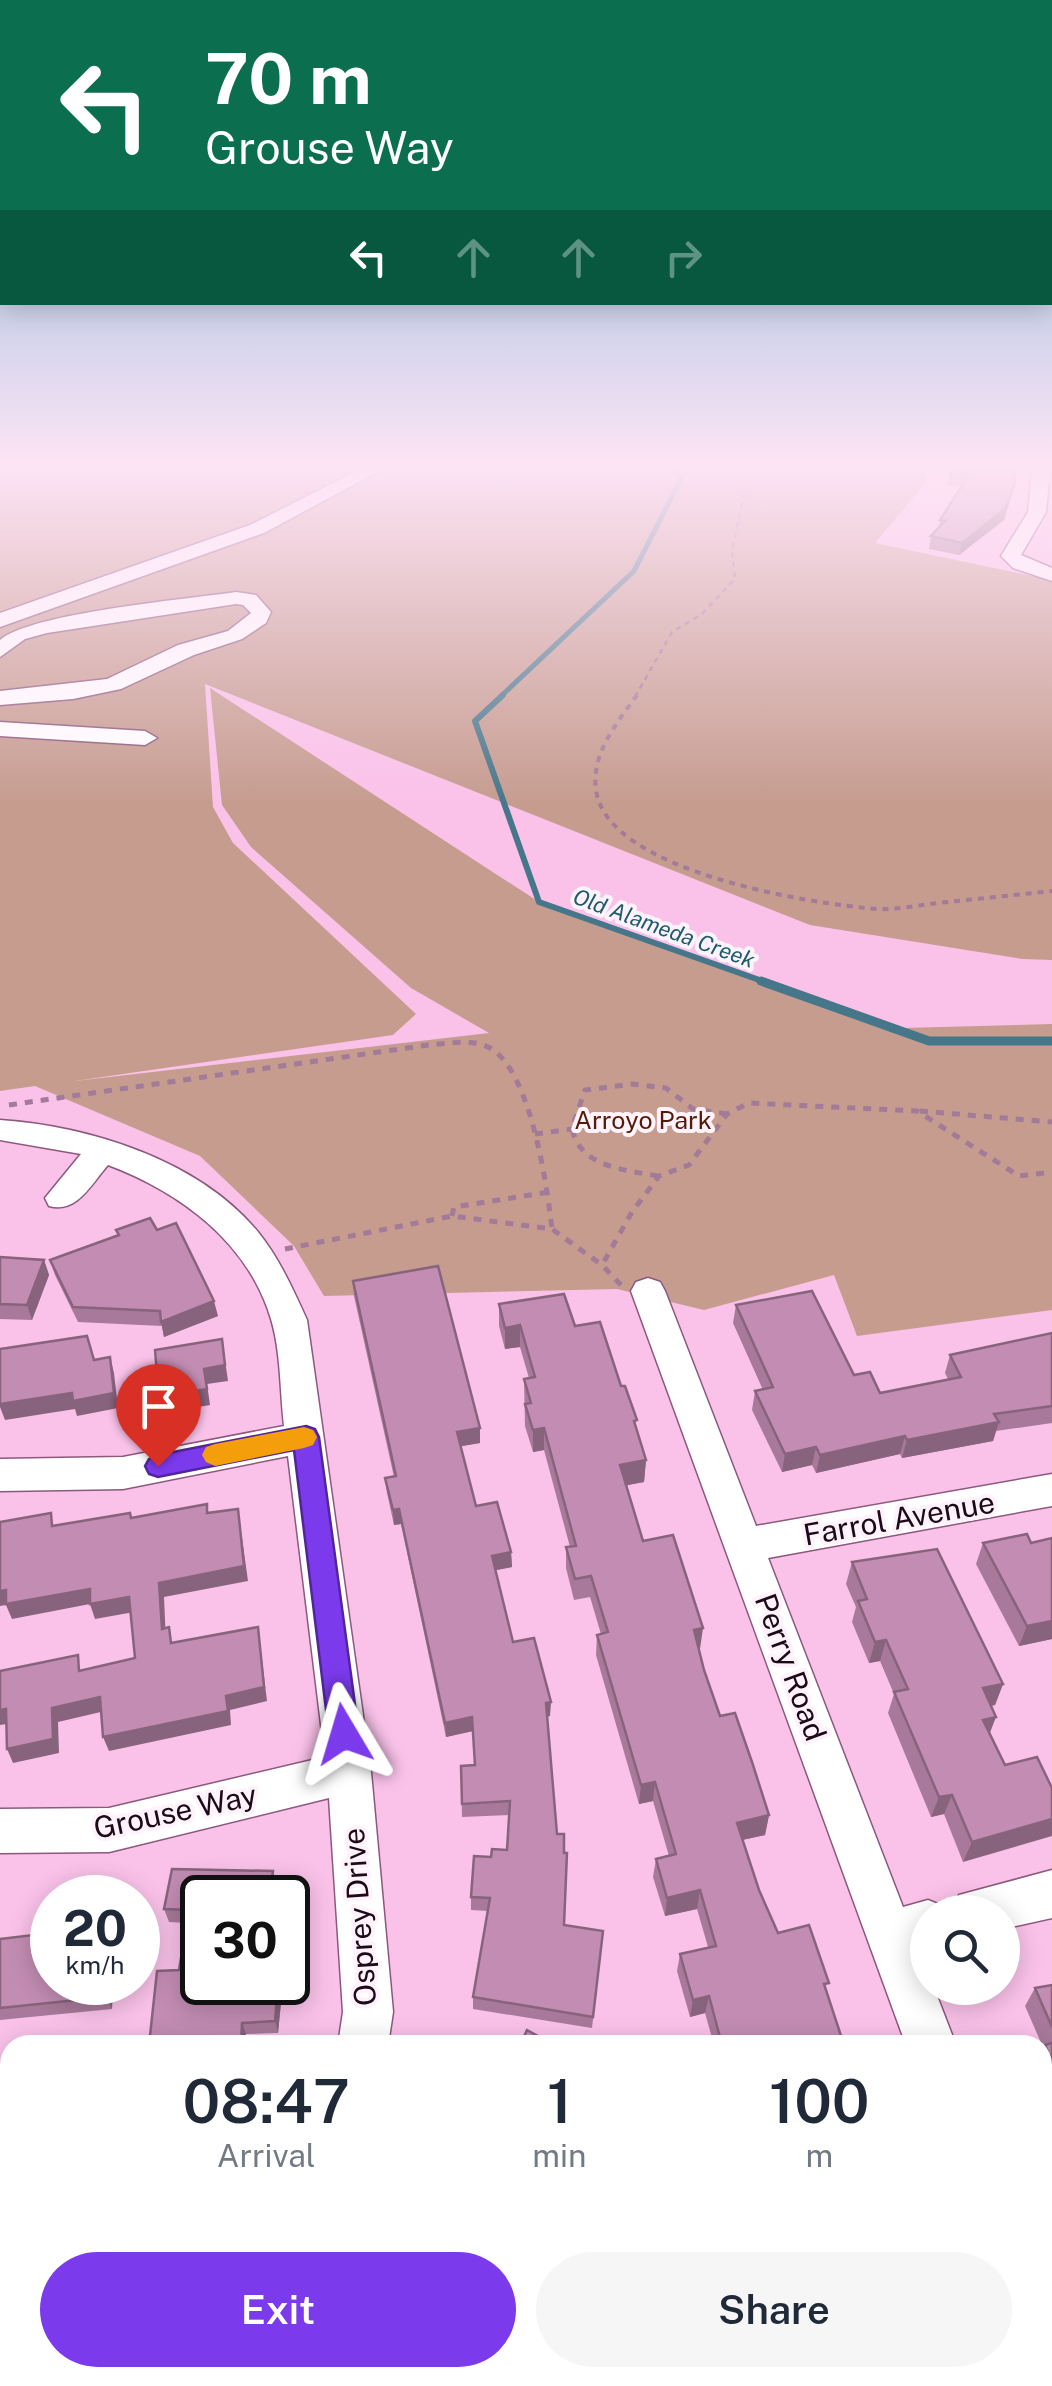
<!DOCTYPE html>
<style>
:root{--surface:#fff;--page:#f6f6f7;--text:#1f2937;--muted:#747a83;--accent:#7c3aed}
body{margin:0;font-family:"Public Sans",sans-serif;background:var(--page);color:var(--text);height:100vh;display:flex;flex-direction:column;font-size:38px;white-space:nowrap}
*{box-sizing:border-box;margin:0}
p{font-size:32px;color:var(--muted)}
.icon{flex:none;width:55px;height:55px;fill:none;stroke:currentColor;stroke-width:2;stroke-linecap:round;stroke-linejoin:round}
.map{position:relative;flex:1;overflow:hidden}
.drawer{position:absolute;left:0px;top:2035px;width:1052px;height:352px;display:flex;flex-direction:column;background:var(--surface);border-radius:30px 30px 0 0;box-shadow:0 5px 25px #0003}
.drawer>*{flex:none}
.hud{position:absolute;left:0px;top:0px;width:1052px;height:305px;box-shadow:0 5px 25px #0003;background:#0b6e4f;color:#fff;overflow:hidden}
.fabs{position:absolute;left:910px;top:1895px;display:grid;gap:20px}
.fabs a{display:grid;place-items:center;width:110px;height:110px;border-radius:50%;background:var(--surface);box-shadow:0 5px 25px #0003;font-size:50px}
.speed{position:absolute;left:30px;top:1875px;display:flex;gap:20px;font-size:50px;font-weight:700;text-align:center}
.speed>*{display:grid;place-content:center;width:130px;height:130px;border-radius:50%;background:var(--surface);box-shadow:0 5px 25px #0003;line-height:1}
.speed small{font-size:25px;font-weight:400}
.speed .limit{border:5px solid #111;border-radius:15px;background:#fff;color:#111}
.pin{position:absolute;display:grid;place-items:center;width:85px;height:85px;color:#fff;margin:-102px -42px;border-radius:50% 50% 50% 0;rotate:-45deg;box-shadow:0 0 10px #0007}
.pin .icon{rotate:45deg}
.me{position:absolute;width:110px;margin:-55px;rotate:353deg;stroke-linejoin:round;filter:drop-shadow(0 0 8px #0008)}
.turn{display:flex;align-items:center;gap:35px;height:210px;padding:0 40px;font-size:45px}
.turn .icon{width:130px;height:130px;stroke-width:2.5}
.turn b{display:block;font-size:70px;line-height:85px}
.lanes{display:flex;align-items:center;height:95px;padding:0 40px;background:#0003;justify-content:center;gap:50px;direction:ltr}
.lanes .off{opacity:.35}
.eta{display:flex;justify-content:space-evenly;align-items:center;height:170px;text-align:center}
.eta b{font-size:60px;font-weight:600;line-height:70px}
.primary-button{display:flex;gap:20px;margin-top:auto;padding:20px 40px}
.primary-button a{flex:1;height:115px;border-radius:60px;background:var(--accent);color:#fff;font-size:40px;font-weight:600;line-height:115px;text-align:center}
.primary-button a+a{background:var(--page);color:var(--text)}
.map>svg:first-child{display:block}
.green{fill:#c69c8f}
.lines{fill:none;stroke-linecap:round;stroke-linejoin:round}
.stream-far2{stroke:#467689;stroke-width:5}
.stream-far1{stroke:#467689;stroke-width:6}
.stream{stroke:#467689;stroke-width:9}
.minor-casing{stroke:#8b597d;stroke-width:3}
.path-far2{stroke:#a37a97;stroke-width:2.5;stroke-dasharray:5 5;stroke-linecap:butt}
.path-far1{stroke:#a37a97;stroke-width:4;stroke-dasharray:6 6;stroke-linecap:butt}
.path{stroke:#a37a97;stroke-width:5;stroke-dasharray:8 8;stroke-linecap:butt}
.minor{fill:#fff;fill-rule:evenodd}
.wall{fill:#a8799a}
.shaded-wall{fill:#88637d}
.building{fill:#c38db3;stroke:#88637d;stroke-width:2.5}
.route{fill:#7c3aed;stroke:#51269a;stroke-width:2.5}
.slow{fill:#f59e0b}
.labels{text-anchor:middle;dominant-baseline:central;stroke-width:8;stroke-linejoin:round;paint-order:stroke}
.far-water-label{font-size:22px;font-style:italic;fill:#1c5c6c;stroke:#fff3fb}
.park-label{font-size:25px;fill:#541a07;stroke:#fff3fb}
.near-street-label{font-size:30px;fill:#1d0a18;stroke:#fff3fb}
</style>
<div class="map">
<svg width="1052" height="2386" viewBox="0 0 1052 2386">
<rect width="100%" height="100%" fill="#fac2e9"/>
<!-- green -->
<path class="green" d="M 0,470 L 925,470 L 927,481 L 875,543 L 1052,580 L 1052,960 L 1022,959 L 810,925 L 205,684 L 213,807 L 233,843 L 416,1014 L 393,1035 L 75,1081 L 489,1033 L 411,988 L 251,847 L 222,805 L 210,688 L 539,902 L 902,1028 L 1052,1024 L 1052,1310 L 857,1336 L 834,1275 L 704,1310 L 617,1289 L 324,1296 L 294,1246 L 200,1156 L 35,1086 L 0,1091 Z"/>
<g class="lines">
<!-- stream-far2 -->
<path class="stream-far2" d="M 500,697 L 634,571 L 681,479 L 674,470"/>
<!-- stream-far1 -->
<path class="stream-far1" d="M 503,695 L 475,721 L 539,902 L 768,983"/>
<!-- stream -->
<path class="stream" d="M 761,981 L 929,1041 L 1052,1041"/>
<!-- minor casing -->
<g class="minor-casing">
<g id="minor">
<path d="M 359,470 L 381,470 L 264,533 L 0,627 L 0,613 L 250,525 Z"/>
<path d="M 1032,470 L 1050,470 L 1046,512 L 1021,555 L 1052,568 L 1052,581 L 1013,568 L 1001,556 L 1028,512 Z"/>
<path d="M 236,592 L 256,595 L 271,612 L 266,623 L 242,639 L 194,655 L 121,689 L 73,699 L 0,705 L 0,691 L 107,679 L 178,645 L 228,631 L 251,613 L 243,605 L 236,604 L 47,633 L 25,639 L 0,657 L 0,640 C 31,613 188,599 236,592 Z"/>
<path d="M 0,722 L 145,731 L 157,738 L 145,745 L 0,736 Z"/>
<path d="M 0,1120 C 89,1126 199,1160 258,1232 C 279,1258 293,1289 307,1320 L 371,1772 L 393,2012 L 388,2045 L 338,2045 L 343,2012 L 329,1798 L 109,1852 L 0,1853 L 0,1809 L 109,1808 L 325,1757 L 288,1456 L 123,1489 L 0,1491 L 0,1459 L 123,1457 L 284,1426 C 280,1392 281,1352 271,1319 C 248,1242 180,1192 108,1165 C 92,1183 77,1214 49,1206 L 45,1198 L 81,1154 L 0,1140 Z"/>
<path d="M 648,1278 L 660,1282 L 665,1291 L 756,1526 L 1052,1474 L 1052,1506 L 768,1558 L 903,1907 L 928,1900 L 945,1907 L 947,1912 L 928,1912 L 928,1948 L 919,1950 L 928,1971 L 928,1988 L 934,1988 L 956,2045 L 906,2045 L 631,1291 L 636,1282 Z"/>
<path d="M 1052,1870 L 1052,1918 L 1002,1929 L 1002,1912 L 953,1912 L 959,1895 Z"/>
<path d="M 1042,2318 L 1052,2322 L 1052,2386 L 1029,2386 L 1026,2378 L 1042,2378 Z"/>
<path d="M 217,2378 L 276,2378 L 272,2386 L 213,2386 Z"/>
<path d="M 285,2378 L 349,2378 L 353,2386 L 289,2386 Z"/>
</g>
</g>
<!-- path-far2 -->
<path class="path-far2" d="M 635,697 L 672,632 L 702,614 L 735,579 L 732,550 L 749,470"/>
<!-- path-far1 -->
<path class="path-far1" d="M 637,695 C 617,723 591,753 596,790 C 607,872 812,904 877,909 C 897,910 919,905 938,903 C 976,899 1014,895 1052,891"/>
<!-- path -->
<g class="path">
<path d="M 9,1105 L 428,1045 C 447,1044 473,1038 490,1048 C 531,1071 547,1186 552,1229"/>
<path d="M 920,1111 L 1052,1122"/>
<path d="M 535,1134 L 572,1129"/>
<path d="M 658,1176 C 625,1170 579,1167 572,1128 L 585,1090 L 632,1084 L 666,1088 L 693,1109 L 727,1114"/>
<path d="M 452,1216 L 454,1207 L 549,1192"/>
<path d="M 285,1249 L 452,1216 L 552,1229 L 602,1265"/>
<path d="M 621,1285 L 602,1265 L 632,1212 L 659,1176 L 689,1165 L 727,1114 L 749,1103 L 917,1111 L 1019,1176 L 1052,1172"/>
</g>
<!-- minor -->
<use href="#minor" class="minor"/>
</g>
<!-- wall -->
<g class="wall">
<path d="M 1014,470 L 1012,494 L 1004,520 L 959,555 L 929,549 L 931,536 L 939,528 L 940,520 L 961,486 L 948,485 L 950,473 Z"/>
<path d="M 116,1230 L 157,1230 L 218,1316 L 164,1337 L 162,1326 L 78,1322 L 55,1275 L 50,1260 L 118,1236 Z"/>
<path d="M 0,1257 L 44,1260 L 49,1275 L 32,1320 L 0,1319 Z"/>
<path d="M 353,1281 L 480,1443 L 460,1446 L 476,1506 L 511,1552 L 512,1567 L 495,1570 L 513,1642 L 550,1716 L 547,1716 L 564,1925 L 603,1931 L 592,2028 L 473,2009 L 473,1997 L 488,1911 L 471,1910 L 471,1897 L 491,1857 L 507,1850 L 509,1815 L 462,1817 L 461,1766 L 475,1765 L 473,1731 L 446,1737 L 401,1524 L 394,1525 L 387,1493 L 385,1478 L 394,1477 L 354,1296 Z"/>
<path d="M 499,1304 L 575,1326 L 637,1430 L 646,1460 L 644,1482 L 626,1485 L 643,1541 L 700,1649 L 699,1649 L 704,1670 L 720,1716 L 769,1815 L 765,1835 L 742,1840 L 759,1890 L 778,1933 L 826,1990 L 844,2045 L 714,2045 L 705,2013 L 690,2017 L 677,1971 L 680,1954 L 708,1947 L 697,1909 L 665,1916 L 653,1877 L 656,1859 L 669,1856 L 653,1801 L 639,1804 L 596,1655 L 597,1635 L 601,1634 L 590,1597 L 574,1600 L 566,1568 L 566,1547 L 570,1547 L 544,1450 L 533,1452 L 525,1426 L 524,1379 L 529,1378 L 520,1347 L 505,1349 L 499,1326 Z"/>
<path d="M 736,1305 L 880,1393 L 948,1379 L 945,1373 L 950,1355 L 1052,1333 L 1052,1423 L 996,1431 L 993,1441 L 902,1458 L 900,1454 L 816,1473 L 812,1465 L 782,1472 L 752,1410 L 755,1391 L 763,1390 L 733,1323 Z"/>
<path d="M 1052,1538 L 1052,1639 L 1019,1646 L 976,1564 L 983,1543 L 1031,1543 Z"/>
<path d="M 852,1562 L 1003,1684 L 995,1705 L 991,1706 L 990,1733 L 1005,1765 L 1037,1757 L 963,1862 L 944,1814 L 931,1817 L 888,1713 L 894,1694 L 880,1661 L 869,1663 L 852,1622 L 856,1607 L 846,1584 Z"/>
<path d="M 273,1871 L 276,1884 L 202,1898 L 283,1982 L 278,2033 L 246,2034 L 245,2045 L 149,2045 L 179,1970 L 187,1923 L 169,1922 L 164,1909 Z"/>
<path d="M 0,1939 L 52,1982 L 113,1982 L 112,2009 L 0,2020 Z"/>
<path d="M 1052,1985 L 1052,2103 L 1042,2081 L 1042,2045 L 1025,2006 L 1035,1988 Z"/>
<path d="M 802,2378 L 943,2378 L 946,2386 L 803,2386 L 801,2380 Z"/>
</g>
<!-- shaded-wall -->
<g class="shaded-wall">
<path d="M 1015,482 L 1004,520 L 959,555 L 962,543 Z"/>
<path d="M 44,1260 L 49,1275 L 32,1320 L 27,1305 Z"/>
<path d="M 214,1301 L 218,1316 L 164,1337 L 161,1322 Z"/>
<path d="M 520,1325 L 520,1347 L 505,1349 L 505,1328 Z"/>
<path d="M 222,1339 L 228,1381 L 207,1384 L 210,1405 L 163,1413 L 159,1397 L 204,1369 Z"/>
<path d="M 110,1357 L 114,1373 L 118,1408 L 77,1416 L 75,1409 L 5,1420 L 0,1407 L 0,1391 Z"/>
<path d="M 999,1422 L 993,1441 L 902,1458 L 907,1440 Z"/>
<path d="M 480,1428 L 480,1443 L 457,1447 L 457,1432 Z"/>
<path d="M 544,1428 L 544,1450 L 533,1452 L 533,1430 Z"/>
<path d="M 905,1436 L 900,1454 L 816,1473 L 820,1455 Z"/>
<path d="M 816,1447 L 812,1465 L 782,1472 L 785,1454 Z"/>
<path d="M 646,1460 L 644,1482 L 618,1487 L 620,1465 Z"/>
<path d="M 238,1509 L 248,1581 L 164,1597 L 166,1643 L 162,1629 L 159,1583 Z"/>
<path d="M 399,1509 L 401,1524 L 394,1525 L 393,1510 Z"/>
<path d="M 511,1552 L 512,1567 L 492,1571 L 492,1556 Z"/>
<path d="M 90,1589 L 129,1597 L 134,1612 L 95,1619 L 90,1604 L 12,1619 L 6,1605 L 0,1606 L 0,1591 Z"/>
<path d="M 1052,1621 L 1052,1639 L 1019,1646 L 1027,1626 Z"/>
<path d="M 258,1627 L 267,1701 L 230,1710 L 231,1725 L 109,1751 L 103,1737 L 226,1696 Z"/>
<path d="M 703,1628 L 700,1649 L 691,1651 L 694,1630 Z"/>
<path d="M 886,1640 L 880,1661 L 869,1663 L 875,1642 Z"/>
<path d="M 1003,1684 L 995,1705 L 975,1709 L 983,1688 Z"/>
<path d="M 100,1697 L 105,1711 L 58,1722 L 59,1753 L 13,1763 L 7,1749 L 52,1708 Z"/>
<path d="M 551,1702 L 550,1716 L 546,1717 L 546,1703 Z"/>
<path d="M 6,1709 L 13,1723 L 0,1725 L 0,1710 Z"/>
<path d="M 472,1717 L 473,1731 L 446,1737 L 445,1723 Z"/>
<path d="M 996,1717 L 988,1738 L 983,1720 Z"/>
<path d="M 655,1782 L 653,1801 L 639,1804 L 641,1785 Z"/>
<path d="M 952,1795 L 944,1814 L 931,1817 L 939,1797 Z"/>
<path d="M 769,1815 L 765,1835 L 733,1842 L 737,1823 Z"/>
<path d="M 1052,1819 L 1052,1836 L 963,1862 L 972,1842 Z"/>
<path d="M 273,1871 L 276,1884 L 274,1898 L 269,1898 Z"/>
<path d="M 700,1890 L 697,1909 L 665,1916 L 667,1898 Z"/>
<path d="M 107,1982 L 113,1982 L 112,2009 L 106,1997 Z"/>
<path d="M 278,1982 L 283,1982 L 278,2033 L 275,2021 Z"/>
<path d="M 709,1996 L 705,2013 L 690,2017 L 693,2000 Z"/>
<path d="M 242,2023 L 246,2034 L 245,2045 L 241,2045 Z"/>
</g>
<!-- building -->
<g class="building">
<path d="M 952,470 L 1014,470 L 1015,482 L 1006,508 L 962,543 L 931,536 L 945,521 L 940,520 L 969,475 L 950,473 Z"/>
<path d="M 150,1218 L 157,1230 L 176,1223 L 214,1301 L 161,1322 L 160,1311 L 73,1307 L 50,1260 L 119,1235 L 116,1230 Z"/>
<path d="M 0,1257 L 44,1260 L 27,1305 L 0,1304 Z"/>
<path d="M 438,1266 L 480,1428 L 457,1432 L 476,1506 L 497,1502 L 511,1552 L 492,1556 L 513,1642 L 534,1638 L 551,1702 L 546,1703 L 557,1834 L 564,1834 L 564,1853 L 567,1853 L 564,1925 L 603,1931 L 593,2017 L 473,1997 L 490,1898 L 471,1897 L 474,1856 L 491,1857 L 492,1849 L 507,1850 L 510,1801 L 462,1804 L 461,1766 L 475,1765 L 472,1717 L 445,1723 L 399,1509 L 393,1510 L 385,1478 L 396,1476 L 353,1281 Z"/>
<path d="M 812,1291 L 854,1375 L 870,1372 L 880,1393 L 961,1377 L 950,1355 L 1052,1333 L 1052,1406 L 994,1414 L 999,1422 L 907,1440 L 905,1436 L 820,1455 L 816,1447 L 785,1454 L 755,1391 L 773,1387 L 736,1305 Z"/>
<path d="M 564,1294 L 575,1326 L 600,1322 L 621,1386 L 625,1386 L 637,1420 L 634,1421 L 646,1460 L 620,1465 L 643,1541 L 673,1535 L 703,1628 L 694,1630 L 704,1670 L 720,1716 L 735,1713 L 752,1762 L 769,1815 L 737,1823 L 759,1890 L 778,1933 L 809,1925 L 829,1983 L 824,1984 L 844,2045 L 722,2045 L 709,1996 L 693,2000 L 680,1954 L 716,1946 L 700,1890 L 667,1898 L 656,1859 L 676,1854 L 655,1782 L 641,1785 L 597,1635 L 608,1632 L 591,1576 L 575,1579 L 566,1547 L 576,1546 L 544,1428 L 533,1430 L 525,1404 L 531,1403 L 524,1379 L 535,1377 L 520,1325 L 505,1328 L 499,1304 Z"/>
<path d="M 87,1336 L 94,1360 L 110,1357 L 114,1393 L 73,1401 L 72,1393 L 0,1404 L 0,1349 Z"/>
<path d="M 222,1339 L 225,1365 L 204,1369 L 207,1389 L 159,1397 L 155,1350 Z"/>
<path d="M 207,1504 L 207,1513 L 238,1509 L 244,1566 L 159,1583 L 162,1629 L 169,1627 L 171,1643 L 258,1627 L 264,1687 L 226,1696 L 228,1711 L 103,1737 L 100,1697 L 52,1708 L 53,1739 L 7,1749 L 6,1709 L 0,1710 L 0,1671 L 78,1655 L 79,1671 L 135,1658 L 129,1597 L 90,1604 L 90,1589 L 6,1604 L 6,1590 L 0,1591 L 0,1522 L 51,1513 L 52,1526 L 130,1513 L 131,1518 Z"/>
<path d="M 1027,1534 L 1031,1543 L 1052,1538 L 1052,1621 L 1027,1626 L 983,1543 Z"/>
<path d="M 937,1549 L 1003,1684 L 983,1688 L 996,1717 L 983,1720 L 1005,1765 L 1037,1757 L 1052,1788 L 1052,1819 L 972,1842 L 952,1795 L 939,1797 L 894,1692 L 908,1689 L 886,1640 L 875,1642 L 858,1601 L 867,1599 L 852,1562 Z"/>
<path d="M 172,1869 L 273,1871 L 269,1898 L 202,1898 L 202,1982 L 278,1982 L 275,2021 L 242,2023 L 241,2045 L 149,2045 L 157,1971 L 179,1970 L 189,1910 L 164,1909 Z"/>
<path d="M 52,1924 L 52,1982 L 107,1982 L 106,1997 L 0,2008 L 0,1939 L 34,1935 L 34,1926 Z"/>
<path d="M 1052,1985 L 1052,2027 L 1035,1988 Z"/>
<path d="M 527,2030 L 554,2045 L 520,2045 Z"/>
<path d="M 1052,2043 L 1052,2061 L 1045,2045 Z"/>
<path d="M 0,2164 L 10,2175 L 10,2249 L 0,2240 Z"/>
<path d="M 0,2279 L 10,2291 L 10,2378 L 81,2378 L 88,2386 L 0,2386 Z"/>
<path d="M 501,2378 L 658,2378 L 663,2386 L 491,2386 Z"/>
<path d="M 810,2378 L 943,2378 L 946,2386 L 813,2386 Z"/>
</g>
<!-- sky -->
<linearGradient id="sky" x2="0" y2="1"><stop stop-color="#6eaed6"/><stop offset="0.58" stop-color="#fde4f5"/><stop offset="1" stop-color="#fde4f5" stop-opacity="0"/></linearGradient>
<rect width="1052" height="804" fill="url(#sky)"/>
<!-- route -->
<path class="route" d="M 306,1426 L 315,1429 L 319,1437 L 359,1734 L 355,1744 L 344,1749 L 333,1744 L 329,1734 L 294,1450 L 158,1477 L 149,1474 L 145,1466 L 149,1459 L 158,1455 Z"/>
<!-- slow -->
<path class="slow" d="M 304,1427 L 313,1430 L 317,1437 L 313,1445 L 304,1448 L 215,1466 L 206,1462 L 202,1455 L 206,1447 L 215,1444 Z"/>
<g class="labels">
<!-- far-water labels -->
<g class="far-water-label">
<text transform="translate(664 928) rotate(20)">Old Alameda Creek</text>
</g>
<!-- park labels -->
<g class="park-label">
<text x="643" y="1120">Arroyo Park</text>
</g>
<!-- near-street labels -->
<g class="near-street-label">
<text transform="translate(899 1518) rotate(-10)">Farrol Avenue</text>
<text transform="translate(791 1667) rotate(70)">Perry Road</text>
<text transform="translate(175 1811) rotate(-12)">Grouse Way</text>
<text transform="translate(359 1917) rotate(-94)">Osprey Drive</text>
</g>
</g>
</svg>
<div class="fabs">
<a><svg class="icon" aria-label="search" viewBox="0 0 24 24"><circle cx="10" cy="10" r="6"/><path d="M15 15l6 6"/></svg></a>
</div>
<div class="speed"><div>20<small>km/h</small></div><div class="limit">30</div></div>
<div class="pin" style="left:158px;top:1466px;background:#d93025"><svg class="icon" aria-label="arrive" viewBox="0 0 24 24"><path d="M6 21V4h12l-3 4 3 4H6"/></svg></div>
<svg class="me" style="left:344px;top:1734px" viewBox="-20 -20 40 40"><path d="M0-17L14 15 0 8-14 15z" fill="#7c3aed" stroke="#fff" stroke-width="4"/></svg>
<div class="hud">
<div class="turn"><svg class="icon" aria-label="left" viewBox="0 0 24 24"><path d="M17 20v-9H6M10 6l-5 5 5 5"/></svg><div><b>70 m</b>Grouse Way</div></div>
<div class="lanes"><svg class="icon" aria-label="left" viewBox="0 0 24 24"><path d="M17 20v-9H6M10 6l-5 5 5 5"/></svg><svg class="icon off" aria-label="ahead" viewBox="0 0 24 24"><path d="M12 20V5M6 11l6-6 6 6"/></svg><svg class="icon off" aria-label="ahead" viewBox="0 0 24 24"><path d="M12 20V5M6 11l6-6 6 6"/></svg><svg class="icon off" aria-label="right" viewBox="0 0 24 24"><path d="M7 20v-9h11M14 6l5 5-5 5"/></svg></div>
</div>
<section class="drawer">
<div class="eta">
<div><b>08:47</b><p>Arrival</p></div>
<div><b>1</b><p>min</p></div>
<div><b>100</b><p>m</p></div>
</div>
<div class="primary-button"><a>Exit</a><a>Share</a></div>
</section>
</div>
